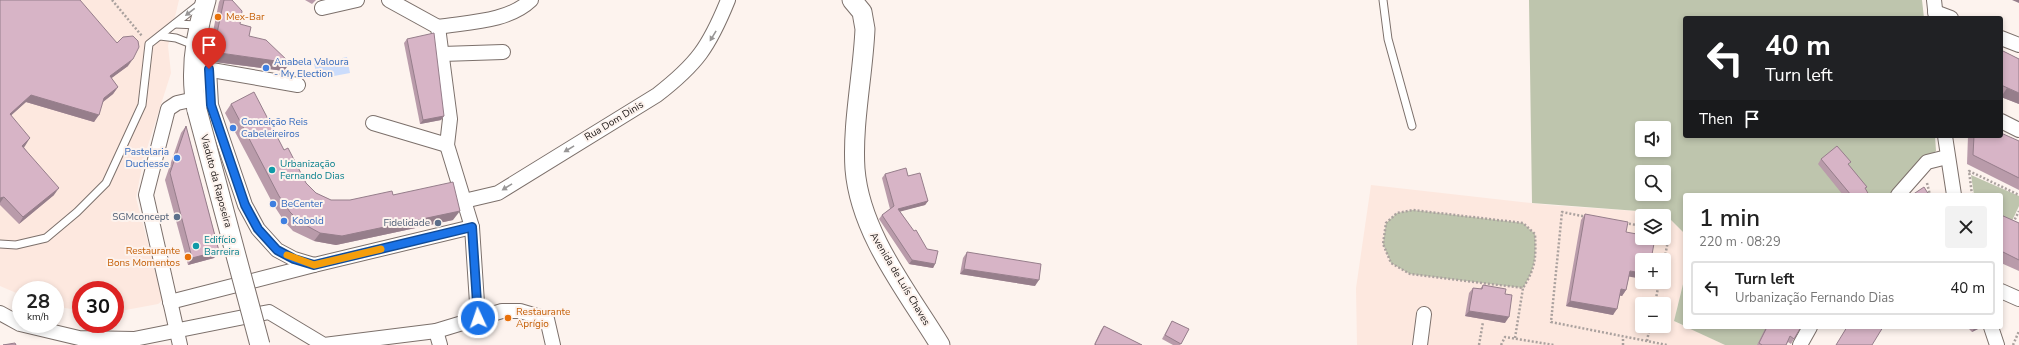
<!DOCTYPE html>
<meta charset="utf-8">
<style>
:root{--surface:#fff;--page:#f2f2f2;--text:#222;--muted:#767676;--line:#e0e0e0}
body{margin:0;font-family:"Nunito Sans",sans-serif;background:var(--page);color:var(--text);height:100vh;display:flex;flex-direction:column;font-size:15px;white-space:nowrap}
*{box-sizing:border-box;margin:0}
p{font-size:13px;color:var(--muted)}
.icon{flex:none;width:22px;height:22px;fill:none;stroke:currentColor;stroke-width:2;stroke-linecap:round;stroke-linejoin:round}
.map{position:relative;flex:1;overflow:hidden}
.details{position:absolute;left:1683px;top:193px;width:320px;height:136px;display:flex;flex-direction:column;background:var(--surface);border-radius:4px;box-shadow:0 2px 6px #0003}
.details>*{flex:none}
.hud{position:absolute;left:1683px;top:16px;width:320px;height:122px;border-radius:4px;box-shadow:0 2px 6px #0003;background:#202124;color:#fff;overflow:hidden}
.fabs{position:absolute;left:1635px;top:121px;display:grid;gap:8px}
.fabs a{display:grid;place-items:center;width:36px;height:36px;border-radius:4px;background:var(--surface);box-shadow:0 2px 6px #0003;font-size:20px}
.speed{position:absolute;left:12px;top:281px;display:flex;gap:8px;font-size:20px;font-weight:700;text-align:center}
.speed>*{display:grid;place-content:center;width:52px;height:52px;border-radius:50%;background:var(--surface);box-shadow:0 2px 6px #0003;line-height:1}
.speed small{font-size:10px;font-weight:400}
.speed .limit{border:6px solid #d22;background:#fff;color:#111}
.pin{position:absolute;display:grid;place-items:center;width:34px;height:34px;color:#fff;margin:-41px -17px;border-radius:50% 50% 50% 0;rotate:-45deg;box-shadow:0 0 4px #0007}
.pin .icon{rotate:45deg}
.me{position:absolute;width:44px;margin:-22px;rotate:357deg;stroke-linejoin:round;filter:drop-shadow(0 0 3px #0008)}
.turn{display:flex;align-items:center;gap:14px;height:84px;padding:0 16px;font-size:18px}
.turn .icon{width:52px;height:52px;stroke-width:2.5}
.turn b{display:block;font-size:28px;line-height:34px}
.then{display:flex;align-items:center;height:38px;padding:0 16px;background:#0003;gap:8px;font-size:15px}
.round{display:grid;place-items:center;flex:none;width:42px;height:42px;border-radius:4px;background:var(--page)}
.headline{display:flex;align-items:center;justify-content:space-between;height:68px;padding:0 16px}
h1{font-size:24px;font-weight:600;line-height:30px}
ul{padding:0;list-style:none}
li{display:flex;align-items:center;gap:12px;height:54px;margin:0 8px 6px;padding:0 8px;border:2px solid var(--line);border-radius:4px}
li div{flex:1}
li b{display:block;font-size:15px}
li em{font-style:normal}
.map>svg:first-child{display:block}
.built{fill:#fde8df;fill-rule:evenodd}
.green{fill:#bec5ad;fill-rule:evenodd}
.water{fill:#cbdcfb}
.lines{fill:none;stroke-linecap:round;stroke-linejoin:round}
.lane-casing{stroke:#7c706b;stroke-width:9}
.street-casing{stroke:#7c706b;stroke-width:16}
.secondary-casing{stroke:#7c706b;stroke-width:21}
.path{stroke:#aaa19e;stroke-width:2.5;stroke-dasharray:2 2;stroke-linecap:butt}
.lane{stroke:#fff;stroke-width:7}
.street{stroke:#fff;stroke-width:14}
.secondary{stroke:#fff;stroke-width:19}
.secondary-bridge-casing{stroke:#7c706b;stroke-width:21;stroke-linecap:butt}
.secondary-bridge{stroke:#fff;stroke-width:19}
.wall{fill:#b99baa}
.shaded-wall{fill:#967e8b}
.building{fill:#d7b4c6;stroke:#967e8b}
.oneway{fill:#989696}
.route-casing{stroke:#114b97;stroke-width:10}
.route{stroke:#1a73e8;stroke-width:7}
.slow{stroke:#f59e0b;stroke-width:7}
.food-dot{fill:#e8710a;stroke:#fdf3ee;stroke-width:1.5}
.shop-dot{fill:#3f7fe0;stroke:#fdf3ee;stroke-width:1.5}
.culture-dot{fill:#0f9aa8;stroke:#fdf3ee;stroke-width:1.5}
.service-dot{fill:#5c6f8a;stroke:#fdf3ee;stroke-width:1.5}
.labels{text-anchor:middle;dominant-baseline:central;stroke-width:4;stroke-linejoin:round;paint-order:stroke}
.food-label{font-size:10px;fill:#c56008;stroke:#fdf3ee;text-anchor:start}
.shop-label{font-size:10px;fill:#366cbe;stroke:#fdf3ee;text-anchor:start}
.street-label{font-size:10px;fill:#1b1615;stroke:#fdf3ee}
.culture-label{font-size:10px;fill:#0d838f;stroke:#fdf3ee;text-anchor:start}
.service-label{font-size:10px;fill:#4e5e75;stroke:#fdf3ee;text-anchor:end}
</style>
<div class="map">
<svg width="2019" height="345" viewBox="0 0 2019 345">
<rect width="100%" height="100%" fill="#fdf3ee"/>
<!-- built -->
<g class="built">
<path d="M 0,0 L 179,0 L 168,46 L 171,73 L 143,161 L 136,198 L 163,300 L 158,304 L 115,312 L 115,290 L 81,290 L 81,311 L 55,306 L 55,290 L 21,290 L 21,295 L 0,286 Z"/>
<path d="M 1371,185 L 1549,205 L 1664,213 L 1685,234 L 1685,276 L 1674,321 L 1725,345 L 1357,345 L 1356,288 ZM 1642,216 L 1664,216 L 1664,238 L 1642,238 ZM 1642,260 L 1664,260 L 1664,282 L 1642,282 ZM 1642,304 L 1664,304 L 1664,326 L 1642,326 Z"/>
</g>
<!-- green -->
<g class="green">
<path d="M 1529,0 L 1922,0 L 1924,18 L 1685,18 L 1685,136 L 1935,136 L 1936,151 L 1890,195 L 1685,195 L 1685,234 L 1664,213 L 1532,203 ZM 1642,128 L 1664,128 L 1664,150 L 1642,150 ZM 1642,172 L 1664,172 L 1664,194 L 1642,194 Z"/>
<path d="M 1971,175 L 2019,196 L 2019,206 L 2011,223 L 2001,217 L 2001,195 L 1974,195 Z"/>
<path d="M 1413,210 L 1523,223 L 1535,234 C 1536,258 1536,267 1523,288 L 1410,274 L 1391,263 L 1383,244 L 1386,223 L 1397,213 Z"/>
<path d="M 1685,276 L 1685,326 L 1674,321 Z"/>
<path d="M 1686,327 L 1790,327 L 1761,345 L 1725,345 Z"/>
</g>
<!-- water -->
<path class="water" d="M 347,57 L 350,73 L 318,79 L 314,64 Z"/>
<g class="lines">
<!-- lane casing -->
<g class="lane-casing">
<g id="lane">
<path d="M 1383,0 L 1388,39 L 1412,126"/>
<path d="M 175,24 L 198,25"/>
<path d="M 160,36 L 176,38 L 194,45"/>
<path d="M 0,244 L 16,245 L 46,238 L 77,212 L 106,183 L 142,105 L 149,44 L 201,3"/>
</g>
</g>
<!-- street casing -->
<g class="street-casing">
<g id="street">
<path d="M 389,0 L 438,27"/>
<path d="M 1934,0 L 1936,18"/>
<path d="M 322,8 L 357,0"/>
<path d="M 1935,12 L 1951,18"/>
<path d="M 438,27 L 450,119 L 447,145 L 472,227 L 478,318"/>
<path d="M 438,27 C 469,22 508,22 531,0"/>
<path d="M 2001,38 L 2019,45"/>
<path d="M 442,54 L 503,52"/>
<path d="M 200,68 L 298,85"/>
<path d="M 209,69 L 211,105 L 245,205 L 258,229 L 277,250 L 294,259 L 314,265 L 472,227"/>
<path d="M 2001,121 L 2019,130"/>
<path d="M 373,123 L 447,145"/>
<path d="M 1945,136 L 1954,195"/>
<path d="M 1898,195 L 1927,162 L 1947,157"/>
<path d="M 464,201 L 498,193 L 657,95 C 697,64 709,47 728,0"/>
<path d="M 2001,291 L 2019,299"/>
<path d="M 170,302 L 314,265"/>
<path d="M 0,313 L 20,324 L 79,338 L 134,339 L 269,312 L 324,345 L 436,331 L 502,311 L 520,311 L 547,319 L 553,345"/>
<path d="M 1991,327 L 1997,345"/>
<path d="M 436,331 L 440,345"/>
<path d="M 180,345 L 146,195 L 168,109 L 177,103 L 195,99"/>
<path d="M 1420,345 L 1424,314"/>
<path d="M 1800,345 L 1810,327"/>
</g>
</g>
<!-- secondary casing -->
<g class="secondary-casing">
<g id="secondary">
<path d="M 852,0 L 862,12 L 865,29 C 863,75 852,124 855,169 C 860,233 907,291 940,345"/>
<path d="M 197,110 C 189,73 195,36 206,0"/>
</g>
</g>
<!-- path -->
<g class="path">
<path d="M 112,0 L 142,36"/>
<path d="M 1927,183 L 1930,195"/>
<path d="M 1972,195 L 1969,171 L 2019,195"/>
<path d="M 1587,217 L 1562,212 L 1551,322 L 1667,345"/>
<path d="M 1625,223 L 1642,226"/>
<path d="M 2013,223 L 2019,211"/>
<path d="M 1664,230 L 1670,231 L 1664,261"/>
<path d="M 1655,304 L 1659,282"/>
<path d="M 1515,338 L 1523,288 L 1410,274 L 1391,263 L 1383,244 L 1386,223 L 1397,213 L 1413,210 L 1523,223 L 1535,234 C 1536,258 1536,267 1523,288"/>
<path d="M 1647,341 L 1650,326"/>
<path d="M 1479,345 L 1483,322"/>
<path d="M 1501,345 L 1505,337 L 1554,345"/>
<path d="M 1623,345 L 1623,337"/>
<path d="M 2013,345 L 2019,331"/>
</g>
<!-- lane -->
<use href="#lane" class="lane"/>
<!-- street -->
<use href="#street" class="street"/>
<!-- secondary -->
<use href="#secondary" class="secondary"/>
<!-- secondary-bridge casing -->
<g class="secondary-bridge-casing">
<path id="secondary-bridge" d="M 197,110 L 260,345"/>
</g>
<!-- secondary-bridge -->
<use href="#secondary-bridge" class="secondary-bridge"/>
</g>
<!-- wall -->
<g class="wall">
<path d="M 0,0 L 128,66 L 111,78 L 118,87 L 113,94 L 103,102 L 94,122 L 26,102 L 11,115 L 25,146 L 24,147 L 54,195 L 19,224 L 0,205 Z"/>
<path d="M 220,0 L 232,0 L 240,24 L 249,36 L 284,71 L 207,61 L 219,2 Z"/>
<path d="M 305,0 L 316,0 L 312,4 Z"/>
<path d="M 407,39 L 444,116 L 441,120 L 420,124 L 404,43 Z"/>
<path d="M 2001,50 L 2019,59 L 2019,104 L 2001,97 Z"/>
<path d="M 231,104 L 284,150 L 306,183 L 316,193 L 331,200 L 350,200 L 393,195 L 453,220 L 336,245 L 314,241 L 293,231 L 284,221 L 273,204 L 225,113 Z"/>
<path d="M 186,126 L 219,251 L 214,258 L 188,265 L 165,180 L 181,133 Z"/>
<path d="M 1968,136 L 2001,136 L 2019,141 L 2019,190 L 1967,164 Z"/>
<path d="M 1821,159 L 1849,165 L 1867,187 L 1865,189 L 1869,195 L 1843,195 L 1818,164 Z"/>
<path d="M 885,174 L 908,176 L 928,201 L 925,205 L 900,211 L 935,264 L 933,268 L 909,264 L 879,219 L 882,215 L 890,209 L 882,178 Z"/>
<path d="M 1585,214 L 1626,232 L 1629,277 L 1626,290 L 1622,296 L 1620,295 L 1613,315 L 1566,306 L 1581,220 Z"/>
<path d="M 2001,215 L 2019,223 L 2019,271 L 2001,263 Z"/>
<path d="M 967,252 L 1035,286 L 960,274 L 963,258 Z"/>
<path d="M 1483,285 L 1505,294 L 1505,323 L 1465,316 L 1469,293 L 1473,288 L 1480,289 Z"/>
<path d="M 1172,321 L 1189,329 L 1180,345 L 1173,345 L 1162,339 Z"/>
<path d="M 1104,326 L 1142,345 L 1094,345 L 1101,330 Z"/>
<path d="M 1766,327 L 1801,327 L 1791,344 L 1788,342 L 1786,345 L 1757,345 Z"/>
<path d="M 1967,327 L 1982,327 L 1972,332 Z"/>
</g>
<!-- shaded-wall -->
<g class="shaded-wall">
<path d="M 2012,0 L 2019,0 L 2019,3 Z"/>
<path d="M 213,52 L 290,63 L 284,71 L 207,61 Z"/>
<path d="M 133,59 L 128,66 L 105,83 L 110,76 Z"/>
<path d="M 118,87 L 113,94 L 99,105 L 104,98 Z"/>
<path d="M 2007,88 L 2019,93 L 2019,104 L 2001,97 Z"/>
<path d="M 31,95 L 99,115 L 94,122 L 26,102 L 5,121 L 10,114 Z"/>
<path d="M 444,116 L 441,120 L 420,124 L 423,120 Z"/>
<path d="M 30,138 L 25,146 L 17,153 L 22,146 Z"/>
<path d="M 59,188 L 54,195 L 19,224 L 23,217 Z"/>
<path d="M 4,197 L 0,203 L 0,198 Z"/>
<path d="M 928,201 L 925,205 L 895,213 L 898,209 Z"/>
<path d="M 460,211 L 453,220 L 336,245 L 314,241 L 320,233 Z"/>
<path d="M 219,251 L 214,258 L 188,265 L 192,258 Z"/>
<path d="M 912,260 L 935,264 L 933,268 L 909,264 Z"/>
<path d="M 964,269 L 1039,280 L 1035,286 L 960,274 Z"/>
<path d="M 1630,271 L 1642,273 L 1642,279 L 1626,276 Z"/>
<path d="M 1621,289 L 1626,290 L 1622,296 L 1617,295 Z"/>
<path d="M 1570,301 L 1617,309 L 1613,315 L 1566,306 Z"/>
<path d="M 1469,311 L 1509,317 L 1505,323 L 1465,316 Z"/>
<path d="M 1975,327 L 1982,327 L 1972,332 Z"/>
</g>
<!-- building -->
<g class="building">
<path d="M 0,0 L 80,0 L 117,43 L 123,37 L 133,36 L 138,41 L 139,47 L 133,59 L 110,76 L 118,87 L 104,98 L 99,115 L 31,95 L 10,114 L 30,138 L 22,146 L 59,188 L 23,217 L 4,197 L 0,198 Z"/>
<path d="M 224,0 L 232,0 L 242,11 L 240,24 L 251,27 L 249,36 L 266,40 L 290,63 L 213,52 Z"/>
<path d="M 434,33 L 444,116 L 423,120 L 407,39 Z"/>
<path d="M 2001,50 L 2019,59 L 2019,93 L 2001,85 Z"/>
<path d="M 254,92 L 284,150 L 288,148 L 306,183 L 316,193 L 331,200 L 350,200 L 392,191 L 393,195 L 453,182 L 460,211 L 342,236 L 320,233 L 300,222 L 290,212 L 279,196 L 231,104 Z"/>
<path d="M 186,126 L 219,251 L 192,258 L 170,173 Z"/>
<path d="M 2001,133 L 2019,141 L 2019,178 L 1973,155 L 1974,136 L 2001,136 Z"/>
<path d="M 1837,146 L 1851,162 L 1848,164 L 1867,187 L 1865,188 L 1869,195 L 1851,195 L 1821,159 Z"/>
<path d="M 906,168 L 908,176 L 920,173 L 928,201 L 898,209 L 914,231 L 916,230 L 927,249 L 938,251 L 935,264 L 912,260 L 882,215 L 894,206 L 885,174 Z"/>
<path d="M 1924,187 L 1929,195 L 1912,195 Z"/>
<path d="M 1585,214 L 1628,222 L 1626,232 L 1642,235 L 1642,238 L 1655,238 L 1651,260 L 1642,260 L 1642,273 L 1630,271 L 1626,290 L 1621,289 L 1617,309 L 1570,301 Z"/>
<path d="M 2001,215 L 2019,223 L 2019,260 L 2001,251 Z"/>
<path d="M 967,252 L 1041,264 L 1039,280 L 964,269 Z"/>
<path d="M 1483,285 L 1506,289 L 1505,294 L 1512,295 L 1509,317 L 1469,311 L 1473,288 L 1482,289 Z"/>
<path d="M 1172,321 L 1189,329 L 1181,344 L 1165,335 Z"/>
<path d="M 1104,326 L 1142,345 L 1096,345 L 1095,344 Z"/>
<path d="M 1767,327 L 1801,327 L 1794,339 L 1790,336 L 1786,345 L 1762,345 L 1759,343 Z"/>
<path d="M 1847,327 L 1883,327 L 1872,345 L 1836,345 Z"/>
<path d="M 15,343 L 16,345 L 3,345 Z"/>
</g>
<!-- one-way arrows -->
<defs><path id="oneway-solid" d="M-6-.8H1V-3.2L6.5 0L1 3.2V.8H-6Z"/></defs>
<g class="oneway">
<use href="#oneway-solid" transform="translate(190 12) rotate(142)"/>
<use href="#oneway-solid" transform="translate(713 36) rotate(121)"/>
<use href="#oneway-solid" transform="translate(569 149) rotate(149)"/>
<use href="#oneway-solid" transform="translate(507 187) rotate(148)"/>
</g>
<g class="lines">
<!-- route casing -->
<g class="route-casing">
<path id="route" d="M 209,69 L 211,105 L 245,205 L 258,229 L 277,250 L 294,259 L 314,265 L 472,227 L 478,318"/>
</g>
<!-- route -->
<use href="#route" class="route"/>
<!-- slow -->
<path class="slow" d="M 287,255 L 314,265 L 381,249"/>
</g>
<!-- markers -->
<g class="food-dot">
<circle cx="218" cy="17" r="4"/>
<circle cx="188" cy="257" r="4"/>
<circle cx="508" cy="318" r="4"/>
</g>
<g class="shop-dot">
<circle cx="266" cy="68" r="4"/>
<circle cx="233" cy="128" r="4"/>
<circle cx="177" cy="158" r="4"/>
<circle cx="273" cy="204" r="4"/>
<circle cx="284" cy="221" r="4"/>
</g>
<g class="culture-dot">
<circle cx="272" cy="170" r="4"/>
<circle cx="196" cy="246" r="4"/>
</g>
<g class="service-dot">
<circle cx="177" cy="217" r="4"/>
<circle cx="438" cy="223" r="4"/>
</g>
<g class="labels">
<!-- food labels -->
<g class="food-label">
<text x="226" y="17">Mex-Bar</text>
<text x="180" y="251" text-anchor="end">Restaurante<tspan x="180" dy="12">Bons Momentos</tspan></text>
<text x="516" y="312">Restaurante<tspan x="516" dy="12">Aprígio</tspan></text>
</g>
<!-- shop labels -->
<g class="shop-label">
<text x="274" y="62">Anabela Valoura<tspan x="274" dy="12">- My Election</tspan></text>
<text x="241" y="122">Conceição Reis<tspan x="241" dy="12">Cabeleireiros</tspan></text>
<text x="169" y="152" text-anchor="end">Pastelaria<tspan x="169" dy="12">Duchesse</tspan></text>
<text x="281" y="204">BeCenter</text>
<text x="292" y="221">Kobold</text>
</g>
<!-- street labels -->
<g class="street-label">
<text transform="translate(614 121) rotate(-31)">Rua Dom Dinis</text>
<text transform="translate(216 181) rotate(75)">Viaduto da Raposeira</text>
<text transform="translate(900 279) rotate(59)">Avenida de Luís Chaves</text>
</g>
<!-- culture labels -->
<g class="culture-label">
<text x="280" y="164">Urbanização<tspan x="280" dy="12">Fernando Dias</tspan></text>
<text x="204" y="240">Edifício<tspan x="204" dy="12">Barreira</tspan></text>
</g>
<!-- service labels -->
<g class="service-label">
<text x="169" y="217">SGMconcept</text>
<text x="430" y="223">Fidelidade</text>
</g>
</g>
</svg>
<div class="fabs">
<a><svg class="icon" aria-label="sound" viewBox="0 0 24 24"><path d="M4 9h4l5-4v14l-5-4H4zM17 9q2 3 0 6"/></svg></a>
<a><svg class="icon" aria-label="search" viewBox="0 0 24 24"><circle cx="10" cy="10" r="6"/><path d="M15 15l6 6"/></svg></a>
<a><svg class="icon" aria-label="layers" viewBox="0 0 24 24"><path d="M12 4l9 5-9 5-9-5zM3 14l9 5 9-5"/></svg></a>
<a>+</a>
<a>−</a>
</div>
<div class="speed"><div>28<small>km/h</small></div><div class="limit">30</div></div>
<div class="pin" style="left:209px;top:69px;background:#d93025"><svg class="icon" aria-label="arrive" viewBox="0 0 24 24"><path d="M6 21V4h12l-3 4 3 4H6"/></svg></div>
<svg class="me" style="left:478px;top:318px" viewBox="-20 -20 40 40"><circle r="17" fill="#1a73e8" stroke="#fff" stroke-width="3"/><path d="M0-11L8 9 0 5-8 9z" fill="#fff"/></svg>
<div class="hud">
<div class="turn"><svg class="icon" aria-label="left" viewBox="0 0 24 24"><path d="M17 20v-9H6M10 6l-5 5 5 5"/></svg><div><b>40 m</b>Turn left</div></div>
<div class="then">Then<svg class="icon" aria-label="arrive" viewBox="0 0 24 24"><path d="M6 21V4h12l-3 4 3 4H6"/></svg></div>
</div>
<section class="details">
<div class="headline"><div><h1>1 min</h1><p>220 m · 08:29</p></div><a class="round"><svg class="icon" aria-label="close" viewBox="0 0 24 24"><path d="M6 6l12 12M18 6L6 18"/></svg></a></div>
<ul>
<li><svg class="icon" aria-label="left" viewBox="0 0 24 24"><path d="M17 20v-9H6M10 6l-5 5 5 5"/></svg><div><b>Turn left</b><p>Urbanização Fernando Dias</p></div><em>40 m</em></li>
</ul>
</section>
</div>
